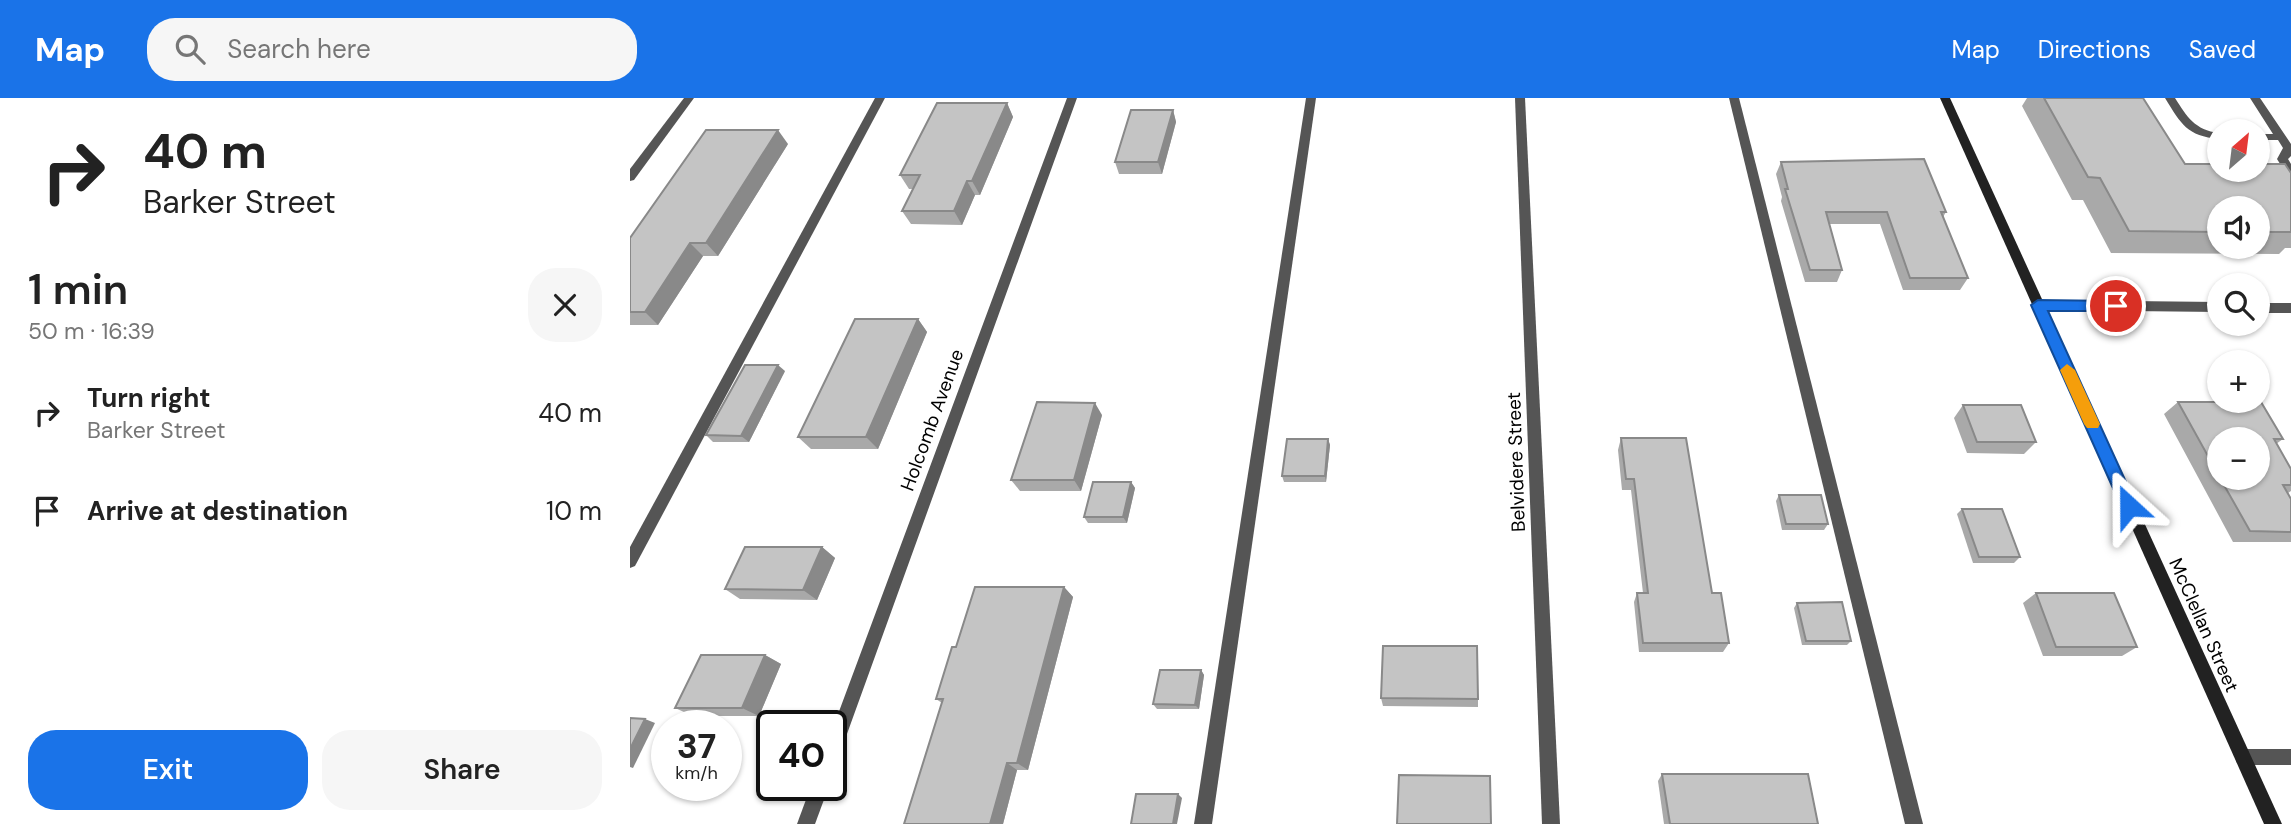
<!DOCTYPE html>
<meta charset="utf-8">
<style>
:root{--surface:#fff;--page:#f6f6f6;--text:#222;--muted:#767676;--accent:#1a73e8}
body{margin:0;font-family:"DM Sans",sans-serif;background:var(--page);color:var(--text);height:100vh;display:flex;flex-direction:column;font-size:26px;white-space:nowrap}
*{box-sizing:border-box;margin:0}
p{font-size:23px;color:var(--muted)}
.icon{flex:none;width:38px;height:38px;fill:none;stroke:currentColor;stroke-width:2;stroke-linecap:round;stroke-linejoin:round}
.map{position:relative;flex:1;overflow:hidden}
.drawer{display:flex;flex-direction:column;background:var(--surface);width:630px}
.drawer>*{flex:none}
.banner{background:#fff;color:var(--text);overflow:hidden}
.needle{width:46px;rotate:28deg}
.fabs{position:absolute;left:1577px;top:21px;display:grid;gap:14px}
.fabs a{display:grid;place-items:center;width:63px;height:63px;border-radius:50%;background:var(--surface);box-shadow:0 2px 5px #0004;font-size:35px}
.speed{position:absolute;left:21px;top:612px;display:flex;gap:14px;font-size:35px;font-weight:700;text-align:center}
.speed>*{display:grid;place-content:center;width:91px;height:91px;border-radius:50%;background:var(--surface);box-shadow:0 2px 5px #0004;line-height:1}
.speed small{font-size:18px;font-weight:400}
.speed .limit{border:4px solid #111;border-radius:10px;background:#fff;color:#111}
.pin{position:absolute;display:grid;place-items:center;width:60px;height:60px;color:#fff;margin:-30px;border:4px solid #fff;border-radius:50%;box-shadow:0 2px 7px #0007}
.me{position:absolute;width:77px;margin:-38px;rotate:336deg;stroke-linejoin:round;filter:drop-shadow(0 0 5px #0008)}
.turn{display:flex;align-items:center;gap:24px;height:147px;padding:0 28px;font-size:32px}
.turn .icon{width:91px;height:91px;stroke-width:2.5}
.turn b{display:block;font-size:49px;line-height:60px}
.round{display:grid;place-items:center;flex:none;width:74px;height:74px;border-radius:28px;background:var(--page)}
.head{display:flex;align-items:center;justify-content:space-between;height:119px;padding:0 28px}
h1{font-size:42px;font-weight:600;line-height:52px}
.action{display:flex;gap:14px;margin-top:auto;padding:14px 28px}
.action a{flex:1;height:80px;border-radius:28px;background:var(--accent);color:#fff;font-size:28px;font-weight:600;line-height:80px;text-align:center}
.action a+a{background:var(--page);color:var(--text)}
ul{padding:0;list-style:none}
li{display:flex;align-items:center;gap:21px;height:98px;padding:0 28px}
li div{flex:1}
li b{display:block;font-size:26px}
li em{font-style:normal}
header{display:flex;align-items:center;gap:42px;box-sizing:border-box;height:98px;padding:0 35px;background:var(--accent);color:#fff}
header strong{font-size:33px}
nav{display:flex;gap:38px;margin-inline-start:auto;font-size:24px}
.search{width:490px;height:63px;background:var(--page);display:flex;align-items:center;gap:18px;box-sizing:border-box;padding:0 24px;border-radius:28px;color:var(--muted);font-size:26px}
main{display:flex;flex:1;min-height:0}
.map>svg:first-child{display:block}
.lines{fill:none;stroke-linecap:round;stroke-linejoin:round}
.lane{fill:#555;fill-rule:evenodd}
.street{fill:#555;fill-rule:evenodd}
.secondary{fill:#222;fill-rule:evenodd}
.wall{fill:#a9a9a9;fill-rule:evenodd}
.shaded-wall{fill:#898989}
.building{fill:#c4c4c4;stroke:#898989;stroke-width:2}
.route{fill:#1a73e8;stroke:#114b97;stroke-width:2}
.slow{fill:#f59e0b}
.labels{text-anchor:middle;dominant-baseline:central;stroke-width:5;stroke-linejoin:round;paint-order:stroke}
.street-label{font-size:19px;fill:#000;stroke:#fff}
</style>
<header>
<strong>Map</strong>
<div class="search"><svg class="icon" aria-label="search" viewBox="0 0 24 24"><circle cx="10" cy="10" r="6"/><path d="M15 15l6 6"/></svg>Search here</div>
<nav><a>Map</a><a>Directions</a><a>Saved</a></nav>
</header>
<main>
<section class="drawer">
<div class="banner">
<div class="turn"><svg class="icon" aria-label="right" viewBox="0 0 24 24"><path d="M7 20v-9h11M14 6l5 5-5 5"/></svg><div><b>40 m</b>Barker Street</div></div>
</div>
<div class="head"><div><h1>1 min</h1><p>50 m · 16:39</p></div><a class="round"><svg class="icon" aria-label="close" viewBox="0 0 24 24"><path d="M6 6l12 12M18 6L6 18"/></svg></a></div>
<ul>
<li><svg class="icon" aria-label="right" viewBox="0 0 24 24"><path d="M7 20v-9h11M14 6l5 5-5 5"/></svg><div><b>Turn right</b><p>Barker Street</p></div><em>40 m</em></li>
<li><svg class="icon" aria-label="arrive" viewBox="0 0 24 24"><path d="M6 21V4h12l-3 4 3 4H6"/></svg><div><b>Arrive at destination</b></div><em>10 m</em></li>
</ul>
<div class="action"><a>Exit</a><a>Share</a></div>
</section>
<div class="map">
<svg width="1661" height="726" viewBox="0 0 1661 726">
<rect width="100%" height="100%" fill="#fff"/>
<g class="lines">
<!-- lane -->
<g class="lane">
<path d="M 245,0 L 255,0 L 5,468 L 0,470 L 0,449 Z"/>
<path d="M 676,0 L 686,0 L 582,726 L 564,726 Z"/>
<path d="M 1099,0 L 1109,0 L 1293,726 L 1275,726 Z"/>
<path d="M 1535,0 L 1545,0 C 1557,19 1565,32 1589,35 L 1589,41 C 1557,38 1551,26 1535,0 Z"/>
<path d="M 1620,0 L 1630,0 L 1661,46 L 1661,58 L 1658,61 L 1661,66 L 1661,78 L 1657,77 L 1647,61 L 1653,50 L 1648,42 L 1628,42 L 1628,36 L 1643,36 Z"/>
</g>
<!-- street -->
<g class="street">
<path d="M 54,0 L 64,0 L 4,82 L 0,83 L 0,71 Z"/>
<path d="M 437,0 L 447,0 L 209,658 L 207,664 L 201,666 L 201,635 Z"/>
<path d="M 885,0 L 895,0 L 930,726 L 912,726 Z"/>
<path d="M 1408,202 L 1589,204 L 1589,214 L 1408,212 L 1402,207 Z"/>
<rect x="1628" y="205" width="33" height="10"/>
<path d="M 1613,651 L 1661,651 L 1661,667 L 1613,667 L 1607,665 L 1605,659 L 1607,653 Z"/>
<path d="M 181,688 L 199,688 L 185,726 L 167,726 Z"/>
</g>
<!-- secondary -->
<path class="secondary" d="M 1310,0 L 1320,0 L 1652,726 L 1634,726 Z"/>
</g>
<!-- wall -->
<g class="wall">
<path d="M 1397,0 L 1513,0 L 1555,66 L 1661,75 L 1661,150 L 1655,150 L 1649,156 L 1481,155 L 1453,102 L 1442,102 L 1392,8 ZM 1589,110 L 1628,110 L 1628,149 L 1589,149 Z"/>
<path d="M 377,5 L 383,19 L 350,97 L 345,97 L 332,127 L 281,126 L 272,113 L 283,91 L 279,91 L 270,77 Z"/>
<path d="M 543,12 L 546,24 L 532,76 L 489,76 L 485,64 Z"/>
<path d="M 158,46 L 88,158 L 73,158 L 28,227 L 0,227 L 0,140 Z"/>
<path d="M 1151,64 L 1316,114 L 1313,119 L 1338,180 L 1330,192 L 1273,192 L 1250,126 L 1199,126 L 1212,172 L 1207,184 L 1175,184 L 1151,103 L 1152,99 L 1146,76 Z"/>
<path d="M 288,221 L 297,234 L 248,351 L 181,351 L 168,339 Z"/>
<path d="M 155,273 L 119,344 L 83,344 L 76,337 Z"/>
<path d="M 1548,304 L 1653,341 L 1646,346 L 1661,371 L 1661,393 L 1658,395 L 1661,401 L 1661,444 L 1603,444 L 1534,316 ZM 1589,341 L 1628,380 L 1589,380 Z"/>
<path d="M 1333,307 L 1406,344 L 1394,356 L 1337,355 L 1324,320 Z"/>
<path d="M 472,317 L 451,393 L 390,393 L 381,382 Z"/>
<path d="M 991,340 L 1082,495 L 1099,545 L 1093,554 L 1009,554 L 1004,504 L 1007,495 L 1013,495 L 1001,392 L 992,392 L 988,352 Z"/>
<path d="M 698,341 L 700,347 L 696,384 L 654,384 L 652,378 Z"/>
<path d="M 501,384 L 505,390 L 497,425 L 458,425 L 454,419 Z"/>
<path d="M 1149,397 L 1198,426 L 1194,432 L 1152,432 L 1146,403 Z"/>
<path d="M 1332,411 L 1390,459 L 1384,465 L 1343,465 L 1327,416 Z"/>
<path d="M 192,449 L 205,460 L 187,502 L 110,501 L 95,491 Z"/>
<path d="M 434,489 L 443,499 L 398,672 L 387,672 L 373,726 L 312,605 L 306,601 L 326,549 Z"/>
<path d="M 1406,495 L 1507,549 L 1492,558 L 1413,558 L 1393,505 Z"/>
<path d="M 1167,505 L 1221,543 L 1217,547 L 1172,547 L 1164,510 Z"/>
<path d="M 135,557 L 151,566 L 129,618 L 63,618 L 45,610 Z"/>
<path d="M 571,572 L 574,577 L 569,611 L 527,611 L 523,606 Z"/>
<path d="M 751,600 L 848,601 L 848,609 L 753,608 Z"/>
<path d="M 1032,676 L 1188,726 L 1034,726 L 1028,683 Z"/>
</g>
<!-- shaded-wall -->
<g class="shaded-wall">
<path d="M 377,5 L 383,19 L 350,97 L 342,83 Z"/>
<path d="M 543,12 L 546,24 L 532,76 L 528,64 Z"/>
<path d="M 148,32 L 158,46 L 88,158 L 76,145 Z"/>
<path d="M 337,83 L 345,97 L 332,127 L 324,113 Z"/>
<path d="M 60,145 L 73,158 L 28,227 L 15,214 Z"/>
<path d="M 288,221 L 297,234 L 248,351 L 236,339 Z"/>
<path d="M 148,267 L 155,273 L 119,344 L 111,338 Z"/>
<path d="M 465,305 L 472,317 L 451,393 L 444,382 Z"/>
<path d="M 698,341 L 700,347 L 696,384 L 695,378 Z"/>
<path d="M 501,384 L 505,390 L 497,425 L 493,419 Z"/>
<path d="M 192,449 L 205,460 L 187,502 L 173,492 Z"/>
<path d="M 434,489 L 443,499 L 398,672 L 387,665 Z"/>
<path d="M 135,557 L 151,566 L 129,618 L 112,610 Z"/>
<path d="M 571,572 L 574,577 L 569,611 L 565,607 Z"/>
<path d="M 15,621 L 25,625 L 3,670 L 0,669 L 0,651 Z"/>
<path d="M 377,665 L 387,672 L 373,726 L 360,726 Z"/>
<path d="M 548,696 L 552,700 L 547,726 L 543,726 Z"/>
</g>
<!-- building -->
<g class="building">
<path d="M 1414,0 L 1513,0 L 1555,66 L 1589,66 L 1589,72 L 1628,72 L 1628,66 L 1655,66 L 1661,75 L 1661,134 L 1628,134 L 1628,110 L 1589,110 L 1589,134 L 1499,133 L 1470,80 L 1458,79 Z"/>
<path d="M 307,5 L 377,5 L 342,83 L 337,83 L 324,113 L 272,113 L 290,77 L 270,77 Z"/>
<path d="M 501,12 L 543,12 L 528,64 L 485,64 Z"/>
<path d="M 76,32 L 148,32 L 76,145 L 60,145 L 15,214 L 0,214 L 0,140 Z"/>
<path d="M 1294,61 L 1316,114 L 1311,114 L 1338,180 L 1280,180 L 1257,114 L 1196,114 L 1212,172 L 1180,172 L 1155,91 L 1158,91 L 1151,64 Z"/>
<path d="M 225,221 L 288,221 L 236,339 L 168,339 Z"/>
<path d="M 115,267 L 148,267 L 111,338 L 76,337 Z"/>
<path d="M 407,304 L 465,305 L 444,382 L 381,382 Z"/>
<path d="M 1548,304 L 1631,304 L 1653,341 L 1644,341 L 1661,371 L 1661,387 L 1653,387 L 1661,401 L 1661,434 L 1620,433 L 1590,380 L 1628,380 L 1628,341 L 1589,341 L 1589,378 Z"/>
<path d="M 1333,307 L 1391,307 L 1406,344 L 1347,344 Z"/>
<path d="M 991,340 L 1056,340 L 1082,495 L 1091,495 L 1099,545 L 1013,545 L 1007,495 L 1018,495 L 1004,381 L 996,381 Z"/>
<path d="M 657,341 L 698,341 L 695,378 L 652,378 Z"/>
<path d="M 463,384 L 501,384 L 493,419 L 454,419 Z"/>
<path d="M 1149,397 L 1191,397 L 1198,426 L 1156,426 Z"/>
<path d="M 1332,411 L 1372,411 L 1390,459 L 1349,459 Z"/>
<path d="M 115,449 L 192,449 L 173,492 L 95,491 Z"/>
<path d="M 345,489 L 434,489 L 387,665 L 377,665 L 360,726 L 274,726 L 313,601 L 306,601 L 322,549 L 326,549 Z"/>
<path d="M 1406,495 L 1484,495 L 1507,549 L 1426,549 Z"/>
<path d="M 1212,504 L 1221,543 L 1176,543 L 1167,505 Z"/>
<path d="M 753,548 L 847,548 L 848,601 L 751,600 Z"/>
<path d="M 71,557 L 135,557 L 112,610 L 45,610 Z"/>
<path d="M 530,572 L 571,572 L 565,607 L 523,606 Z"/>
<path d="M 0,620 L 15,621 L 0,651 Z"/>
<path d="M 1032,676 L 1178,676 L 1188,726 L 1040,726 Z"/>
<path d="M 769,677 L 860,678 L 861,726 L 767,726 Z"/>
<path d="M 506,696 L 548,696 L 543,726 L 501,726 Z"/>
</g>
<!-- route -->
<path class="route" d="M 1408,202 L 1486,203 L 1493,208 L 1486,213 L 1418,213 L 1507,408 L 1505,413 L 1493,413 L 1491,408 L 1401,207 Z"/>
<!-- slow -->
<path class="slow" d="M 1437,266 L 1445,272 L 1470,326 L 1468,330 L 1457,330 L 1454,326 L 1430,272 Z"/>
<g class="labels">
<!-- street labels -->
<g class="street-label">
<text transform="translate(302 322) rotate(-70)">Holcomb Avenue</text>
<text transform="translate(886 364) rotate(-92)">Belvidere Street</text>
<text transform="translate(1574 527) rotate(66)">McClellan Street</text>
</g>
</g>
</svg>
<div class="fabs">
<a><svg class="needle" viewBox="-14 -14 28 28"><path d="M0-13l5 13h-10z" fill="#e53935"/><path d="M0 13l5-13h-10z" fill="#767676"/></svg></a>
<a><svg class="icon" aria-label="sound" viewBox="0 0 24 24"><path d="M4 9h4l5-4v14l-5-4H4zM17 9q2 3 0 6"/></svg></a>
<a><svg class="icon" aria-label="search" viewBox="0 0 24 24"><circle cx="10" cy="10" r="6"/><path d="M15 15l6 6"/></svg></a>
<a>+</a>
<a>−</a>
</div>
<div class="speed"><div>37<small>km/h</small></div><div class="limit">40</div></div>
<div class="pin" style="left:1486px;top:208px;background:#d93025"><svg class="icon" aria-label="arrive" viewBox="0 0 24 24"><path d="M6 21V4h12l-3 4 3 4H6"/></svg></div>
<svg class="me" style="left:1499px;top:408px" viewBox="-20 -20 40 40"><path d="M0-17L14 15 0 8-14 15z" fill="#1a73e8" stroke="#fff" stroke-width="4"/></svg>
</div>
</main>
